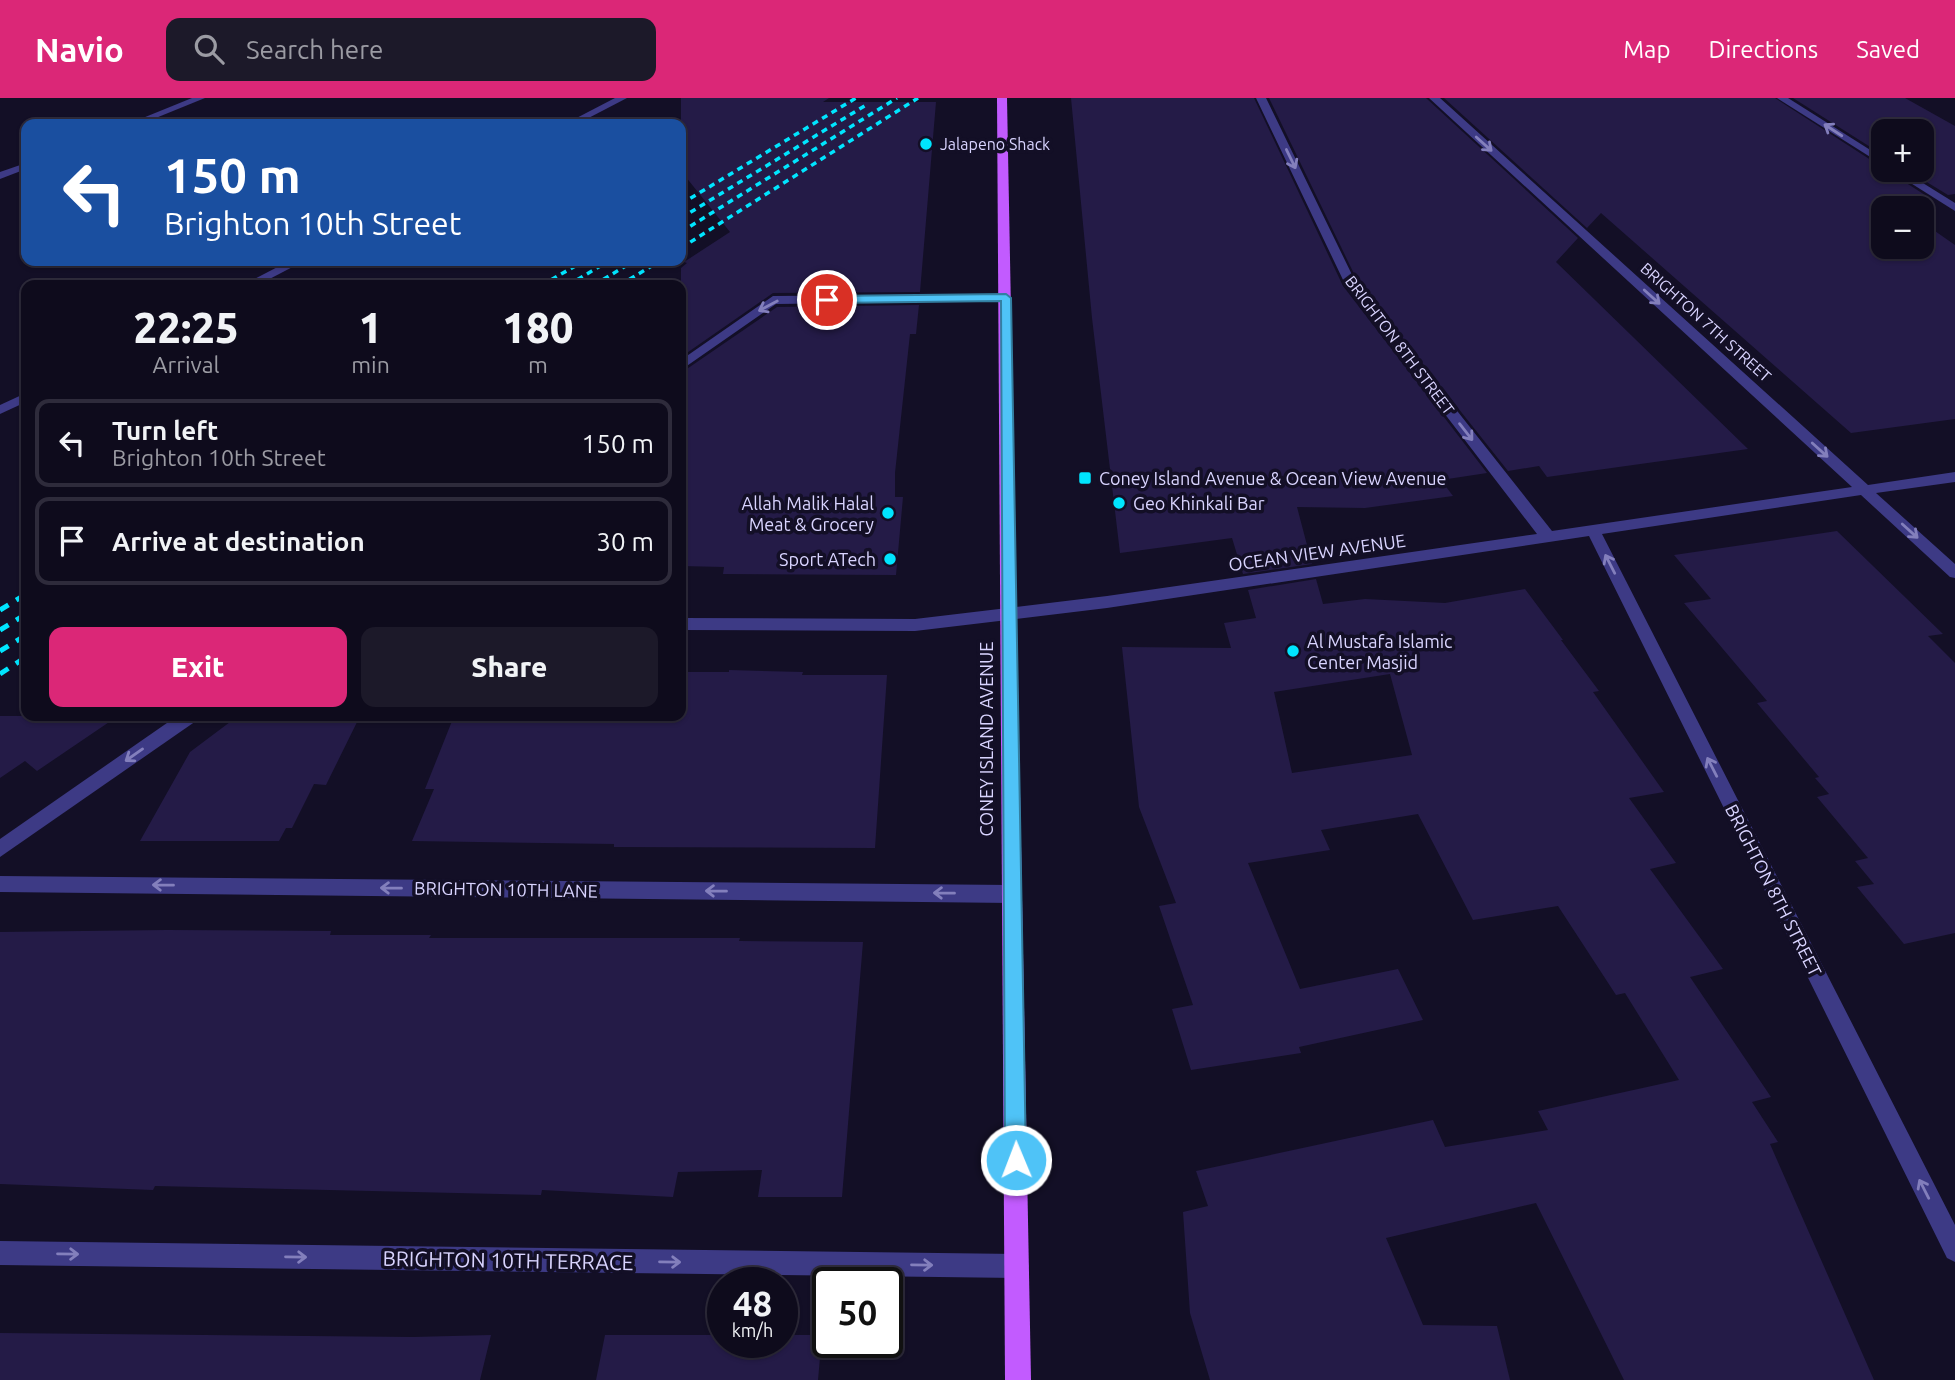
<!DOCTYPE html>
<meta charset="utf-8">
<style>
:root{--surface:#0e0b1c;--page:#1c1929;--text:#f1f3f6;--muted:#9b9ba3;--line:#2e2b3b;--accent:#db2777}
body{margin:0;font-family:Ubuntu,sans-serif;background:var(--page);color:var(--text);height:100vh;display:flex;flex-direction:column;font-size:26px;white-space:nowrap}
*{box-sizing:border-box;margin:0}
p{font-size:23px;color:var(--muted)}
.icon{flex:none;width:38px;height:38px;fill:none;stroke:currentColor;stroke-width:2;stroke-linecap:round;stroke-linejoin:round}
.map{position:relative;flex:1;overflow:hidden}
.side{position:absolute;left:21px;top:182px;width:665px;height:441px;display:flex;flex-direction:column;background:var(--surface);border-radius:14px;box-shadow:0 2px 5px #0004,0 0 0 2px var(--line)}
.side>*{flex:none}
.hud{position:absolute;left:21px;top:21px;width:665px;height:147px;border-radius:14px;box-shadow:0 2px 5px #0004,0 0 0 2px var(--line);background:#1a4fa0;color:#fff;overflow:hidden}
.fabs{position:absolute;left:1871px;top:21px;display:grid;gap:14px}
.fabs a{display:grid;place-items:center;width:63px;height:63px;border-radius:14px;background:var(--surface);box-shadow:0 2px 5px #0004,0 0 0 2px var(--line);font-size:35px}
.speed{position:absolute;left:707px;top:1169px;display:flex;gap:14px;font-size:35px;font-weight:700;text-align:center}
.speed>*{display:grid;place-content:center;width:91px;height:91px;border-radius:50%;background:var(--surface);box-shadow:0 2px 5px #0004,0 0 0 2px var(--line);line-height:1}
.speed small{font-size:18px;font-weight:400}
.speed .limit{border:4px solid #111;border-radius:10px;background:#fff;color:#111}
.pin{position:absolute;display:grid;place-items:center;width:60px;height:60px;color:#fff;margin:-30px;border:4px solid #fff;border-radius:50%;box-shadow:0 2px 7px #0007}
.me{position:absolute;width:77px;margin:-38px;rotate:359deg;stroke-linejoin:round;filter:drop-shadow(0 0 5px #0008)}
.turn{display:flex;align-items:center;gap:24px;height:147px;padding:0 28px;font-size:32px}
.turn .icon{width:91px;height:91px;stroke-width:2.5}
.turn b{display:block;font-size:49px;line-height:60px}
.eta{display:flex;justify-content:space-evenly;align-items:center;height:119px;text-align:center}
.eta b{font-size:42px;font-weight:800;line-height:49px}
.button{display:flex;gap:14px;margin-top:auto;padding:14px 28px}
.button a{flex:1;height:80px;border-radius:14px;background:var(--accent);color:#fff;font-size:28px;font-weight:800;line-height:80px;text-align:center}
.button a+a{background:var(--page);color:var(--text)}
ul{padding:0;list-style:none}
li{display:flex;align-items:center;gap:21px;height:88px;margin:0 14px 10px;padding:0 14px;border:4px solid var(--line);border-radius:14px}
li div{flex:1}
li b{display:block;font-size:26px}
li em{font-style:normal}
header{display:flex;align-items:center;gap:42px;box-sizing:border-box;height:98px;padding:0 35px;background:var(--accent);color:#fff}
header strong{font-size:33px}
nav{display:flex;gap:38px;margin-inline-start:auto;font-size:24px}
.search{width:490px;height:63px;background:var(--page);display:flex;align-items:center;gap:18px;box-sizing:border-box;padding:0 24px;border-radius:14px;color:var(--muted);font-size:26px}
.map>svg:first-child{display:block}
.building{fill:#241b47;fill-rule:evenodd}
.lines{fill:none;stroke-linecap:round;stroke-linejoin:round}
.minor{fill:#3d3a85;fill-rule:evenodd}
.major{fill:#c25bff;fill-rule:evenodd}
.rail-far1{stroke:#00e5ff;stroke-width:3.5;stroke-dasharray:6 5;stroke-linecap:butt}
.rail{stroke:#00e5ff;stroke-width:5;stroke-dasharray:10 9;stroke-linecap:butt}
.oneway{stroke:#837fbc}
.route{fill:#4fc3f7;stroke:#337fa1;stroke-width:2}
.poi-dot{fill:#00e5ff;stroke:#130f26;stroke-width:2.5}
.labels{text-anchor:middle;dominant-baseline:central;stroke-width:7;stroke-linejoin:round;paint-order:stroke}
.far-poi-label{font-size:16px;fill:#d9d4ff;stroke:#130f26;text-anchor:start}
.far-street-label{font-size:16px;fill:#d9d4ff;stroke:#130f26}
.poi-label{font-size:18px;fill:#d9d4ff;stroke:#130f26;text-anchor:start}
.street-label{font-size:18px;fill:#d9d4ff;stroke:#130f26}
.near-street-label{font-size:21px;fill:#d9d4ff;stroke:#130f26}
</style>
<header>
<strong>Navio</strong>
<div class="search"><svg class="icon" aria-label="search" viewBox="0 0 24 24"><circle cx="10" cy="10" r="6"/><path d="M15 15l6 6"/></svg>Search here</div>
<nav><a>Map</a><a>Directions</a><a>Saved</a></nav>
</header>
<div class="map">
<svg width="1955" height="1282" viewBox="0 0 1955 1282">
<rect width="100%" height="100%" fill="#130f26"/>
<!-- building -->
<g class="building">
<path d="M 681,0 L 829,0 L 823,4 L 936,4 L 920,194 L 773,195 L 681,259 L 681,170 L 687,165 L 684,164 L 730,134 L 681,73 Z"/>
<path d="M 1071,0 L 1254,0 L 1343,188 L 1487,375 L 1441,382 L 1453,398 L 1365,410 L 1297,409 L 1312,466 L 1243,476 L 1232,440 L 1120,455 L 1092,220 Z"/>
<path d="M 1269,0 L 1426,0 L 1578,140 L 1556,164 L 1748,351 L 1547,379 L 1539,368 L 1508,373 L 1358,184 Z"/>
<path d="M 1444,0 L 1775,0 L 1928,99 L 1891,104 L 1901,110 L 1883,110 L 1883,149 L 1922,149 L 1922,124 L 1955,147 L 1955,321 L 1851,335 L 1601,115 L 1587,130 Z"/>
<path d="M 1793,0 L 1905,0 L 1955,28 L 1955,96 L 1948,97 L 1907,72 L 1922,72 L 1922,33 L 1883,33 L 1883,57 Z"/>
<path d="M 919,207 L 916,236 L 910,236 L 895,375 L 895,399 L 903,399 L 896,477 L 723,476 L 724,469 L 681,468 L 681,275 L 777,209 Z"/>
<path d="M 1837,433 L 1943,536 L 1928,538 L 1955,565 L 1955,835 L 1904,846 L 1857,789 L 1874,786 L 1855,763 L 1868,760 L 1817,699 L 1829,696 L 1815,680 L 1819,679 L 1757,605 L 1767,603 L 1684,505 L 1711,501 L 1674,457 Z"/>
<path d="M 1316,481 L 1323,506 L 1365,501 L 1445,505 L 1525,491 L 1563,542 L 1561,542 L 1599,593 L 1593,594 L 1664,694 L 1629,700 L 1676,765 L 1650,771 L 1723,871 L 1690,879 L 1771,999 L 1752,1004 L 1778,1044 L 1770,1046 L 1874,1282 L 1624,1282 L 1536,1105 L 1386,1140 L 1423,1227 L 1497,1228 L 1510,1282 L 1210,1282 L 1190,1215 L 1183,1114 L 1208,1108 L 1196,1073 L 1433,1022 L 1445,1049 L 1548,1032 L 1538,1013 L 1679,982 L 1625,895 L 1616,897 L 1558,808 L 1473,822 L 1418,716 L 1321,732 L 1330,752 L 1248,765 L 1300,891 L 1398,871 L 1423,922 L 1299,949 L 1301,955 L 1191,972 L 1172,911 L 1193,907 L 1159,808 L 1176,805 L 1139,709 L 1122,549 L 1231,550 L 1224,525 L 1256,520 L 1248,492 ZM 1390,576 L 1412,657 L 1292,675 L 1274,594 Z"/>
<path d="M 729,572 L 803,574 L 802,577 L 887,577 L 875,750 L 614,749 L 614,746 L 412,743 L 434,691 L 425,691 L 454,618 L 681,618 L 681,574 L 729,574 Z"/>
<path d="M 0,618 L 118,618 L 37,673 L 25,663 L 0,680 Z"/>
<path d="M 238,618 L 360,618 L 326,687 L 314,686 L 292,730 L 286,730 L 279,743 L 140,743 L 190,654 Z"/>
<path d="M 167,832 L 331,833 L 330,837 L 431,837 L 429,840 L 740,840 L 739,843 L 863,844 L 842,1099 L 758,1099 L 762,1072 L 678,1074 L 673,1099 L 542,1092 L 541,1097 L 155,1088 L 153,1092 L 0,1086 L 0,834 Z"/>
<path d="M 0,1235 L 413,1239 L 491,1237 L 480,1282 L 0,1282 Z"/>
<path d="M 605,1237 L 723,1237 L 723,1244 L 782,1244 L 782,1237 L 822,1237 L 818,1282 L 596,1282 Z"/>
</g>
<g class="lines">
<!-- minor -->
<g class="minor">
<path d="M 192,0 L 205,0 L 141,26 L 128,26 Z"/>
<path d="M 615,0 L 627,0 L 577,26 L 565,26 Z"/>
<path d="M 1256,0 L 1266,0 L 1356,185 L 1552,433 L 1852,389 L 1429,0 L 1440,0 L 1868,387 L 1955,374 L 1955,384 L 1876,395 L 1955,466 L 1955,480 L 1950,479 L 1861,397 L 1602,436 L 1955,1127 L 1955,1164 L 1947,1160 L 1589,438 L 1107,510 L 915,533 L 681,532 L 681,520 L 915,521 L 1107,498 L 1537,436 L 1345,186 Z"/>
<path d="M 1777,0 L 1788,0 L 1883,60 L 1883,67 Z"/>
<path d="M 26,65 L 26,71 L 0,81 L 0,74 Z"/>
<path d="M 1890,72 L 1902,72 L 1955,105 L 1955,113 Z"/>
<path d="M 289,163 L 304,163 L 258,187 L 243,187 Z"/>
<path d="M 1006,196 L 1012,200 L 1010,203 L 776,206 L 681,272 L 681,262 L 773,198 Z"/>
<path d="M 26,295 L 26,304 L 0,316 L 0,307 Z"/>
<path d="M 177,618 L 199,618 L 196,623 L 0,759 L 0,741 Z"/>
<path d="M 0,778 L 1012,787 L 1019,790 L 1022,796 L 1019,802 L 1012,805 L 0,794 Z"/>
<path d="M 0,1143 L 1017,1156 L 1026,1159 L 1029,1168 L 1026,1177 L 1017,1180 L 0,1167 Z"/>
</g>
<!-- major -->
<path class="major" d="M 997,0 L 1007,0 L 1031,1282 L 1005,1282 Z"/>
<!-- rail-far1 -->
<g class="rail-far1">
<path d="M 681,106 L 856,0"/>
<path d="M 681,120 L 866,7"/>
<path d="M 681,134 L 897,0"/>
<path d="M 681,150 L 918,0"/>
<path d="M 542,187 L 584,163"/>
<path d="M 568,187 L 609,163"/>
<path d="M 594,187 L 634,163"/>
<path d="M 620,187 L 660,163"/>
</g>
<!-- rail -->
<g class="rail">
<path d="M 0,512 L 26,496"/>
<path d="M 0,532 L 26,516"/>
<path d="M 0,553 L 26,537"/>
<path d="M 0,576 L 26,559"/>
</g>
</g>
<!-- one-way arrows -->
<defs><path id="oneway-shaft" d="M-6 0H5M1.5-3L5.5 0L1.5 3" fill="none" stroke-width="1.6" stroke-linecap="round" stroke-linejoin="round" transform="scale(1.75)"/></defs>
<g class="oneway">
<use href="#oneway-shaft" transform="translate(1833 32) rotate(-147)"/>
<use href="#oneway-shaft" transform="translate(1484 46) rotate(42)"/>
<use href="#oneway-shaft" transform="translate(1291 61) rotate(64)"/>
<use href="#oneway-shaft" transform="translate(1652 199) rotate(42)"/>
<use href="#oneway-shaft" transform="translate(768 208) rotate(152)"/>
<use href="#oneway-shaft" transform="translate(1466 334) rotate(52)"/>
<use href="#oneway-shaft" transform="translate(1820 352) rotate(42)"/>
<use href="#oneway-shaft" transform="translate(1910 433) rotate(42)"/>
<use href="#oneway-shaft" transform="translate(1610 466) rotate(-117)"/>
<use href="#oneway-shaft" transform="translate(134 657) rotate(145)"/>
<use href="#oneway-shaft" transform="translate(1712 669) rotate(-117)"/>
<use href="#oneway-shaft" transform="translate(163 787) rotate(-179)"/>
<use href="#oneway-shaft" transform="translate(391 790) rotate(-179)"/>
<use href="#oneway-shaft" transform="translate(716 793) rotate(-179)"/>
<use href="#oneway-shaft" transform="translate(944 795) rotate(-179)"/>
<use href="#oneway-shaft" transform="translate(1924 1091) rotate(-117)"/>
<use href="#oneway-shaft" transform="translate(68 1156) rotate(1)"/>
<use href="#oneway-shaft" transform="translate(296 1159) rotate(1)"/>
<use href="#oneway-shaft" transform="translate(670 1164) rotate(1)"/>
<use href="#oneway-shaft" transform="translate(922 1167) rotate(1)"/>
</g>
<!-- route -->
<path class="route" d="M 1006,196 L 1011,200 L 1026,1062 L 1023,1069 L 1016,1072 L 1008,1069 L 1005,1062 L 1001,203 L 827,205 L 822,202 L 827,198 Z"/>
<!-- markers -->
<g class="poi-dot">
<circle cx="926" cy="46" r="7"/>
<rect x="1078" y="373" width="14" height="14" rx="3.5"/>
<circle cx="1119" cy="405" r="7"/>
<circle cx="888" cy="415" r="7"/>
<circle cx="890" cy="461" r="7"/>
<circle cx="1293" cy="553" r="7"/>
</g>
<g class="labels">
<!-- far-poi labels -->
<g class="far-poi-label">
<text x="940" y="46">Jalapeno Shack</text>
</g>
<!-- far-street labels -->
<g class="far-street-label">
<text transform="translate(1706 224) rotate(42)">BRIGHTON 7TH STREET</text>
<text transform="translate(1400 247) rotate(53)">BRIGHTON 8TH STREET</text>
</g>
<!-- poi labels -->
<g class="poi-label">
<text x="1099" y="380">Coney Island Avenue &amp; Ocean View Avenue</text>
<text x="874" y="405" text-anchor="end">Allah Malik Halal<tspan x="874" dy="21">Meat &amp; Grocery</tspan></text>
<text x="1133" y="405">Geo Khinkali Bar</text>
<text x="876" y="461" text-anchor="end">Sport ATech</text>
<text x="1307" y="543">Al Mustafa Islamic<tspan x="1307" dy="21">Center Masjid</tspan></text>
</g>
<!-- street labels -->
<g class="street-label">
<text transform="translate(1317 454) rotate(-8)">OCEAN VIEW AVENUE</text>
<text transform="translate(986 641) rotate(-90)">CONEY ISLAND AVENUE</text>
<text transform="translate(506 791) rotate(1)">BRIGHTON 10TH LANE</text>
<text transform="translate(1774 792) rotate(63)">BRIGHTON 8TH STREET</text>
</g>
<!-- near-street labels -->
<g class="near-street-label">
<text transform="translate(508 1162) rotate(1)">BRIGHTON 10TH TERRACE</text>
</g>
</g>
</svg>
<div class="fabs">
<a>+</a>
<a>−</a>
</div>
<div class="speed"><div>48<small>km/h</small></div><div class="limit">50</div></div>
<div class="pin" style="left:827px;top:202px;background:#d93025"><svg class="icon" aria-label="arrive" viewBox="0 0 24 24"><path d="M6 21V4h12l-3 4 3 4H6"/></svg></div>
<svg class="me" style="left:1016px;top:1062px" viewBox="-20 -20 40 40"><circle r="17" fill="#4fc3f7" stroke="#fff" stroke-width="3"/><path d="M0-11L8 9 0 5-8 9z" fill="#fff"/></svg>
<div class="hud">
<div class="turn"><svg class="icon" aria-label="left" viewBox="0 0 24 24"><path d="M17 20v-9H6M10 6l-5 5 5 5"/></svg><div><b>150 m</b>Brighton 10th Street</div></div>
</div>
<section class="side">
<div class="eta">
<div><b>22:25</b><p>Arrival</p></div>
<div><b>1</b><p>min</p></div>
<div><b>180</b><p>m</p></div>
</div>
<ul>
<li><svg class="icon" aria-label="left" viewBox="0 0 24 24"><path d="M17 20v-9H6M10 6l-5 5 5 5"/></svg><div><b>Turn left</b><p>Brighton 10th Street</p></div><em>150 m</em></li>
<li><svg class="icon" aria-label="arrive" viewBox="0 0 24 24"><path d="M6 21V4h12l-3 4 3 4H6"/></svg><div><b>Arrive at destination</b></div><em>30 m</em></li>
</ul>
<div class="button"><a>Exit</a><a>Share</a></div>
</section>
</div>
